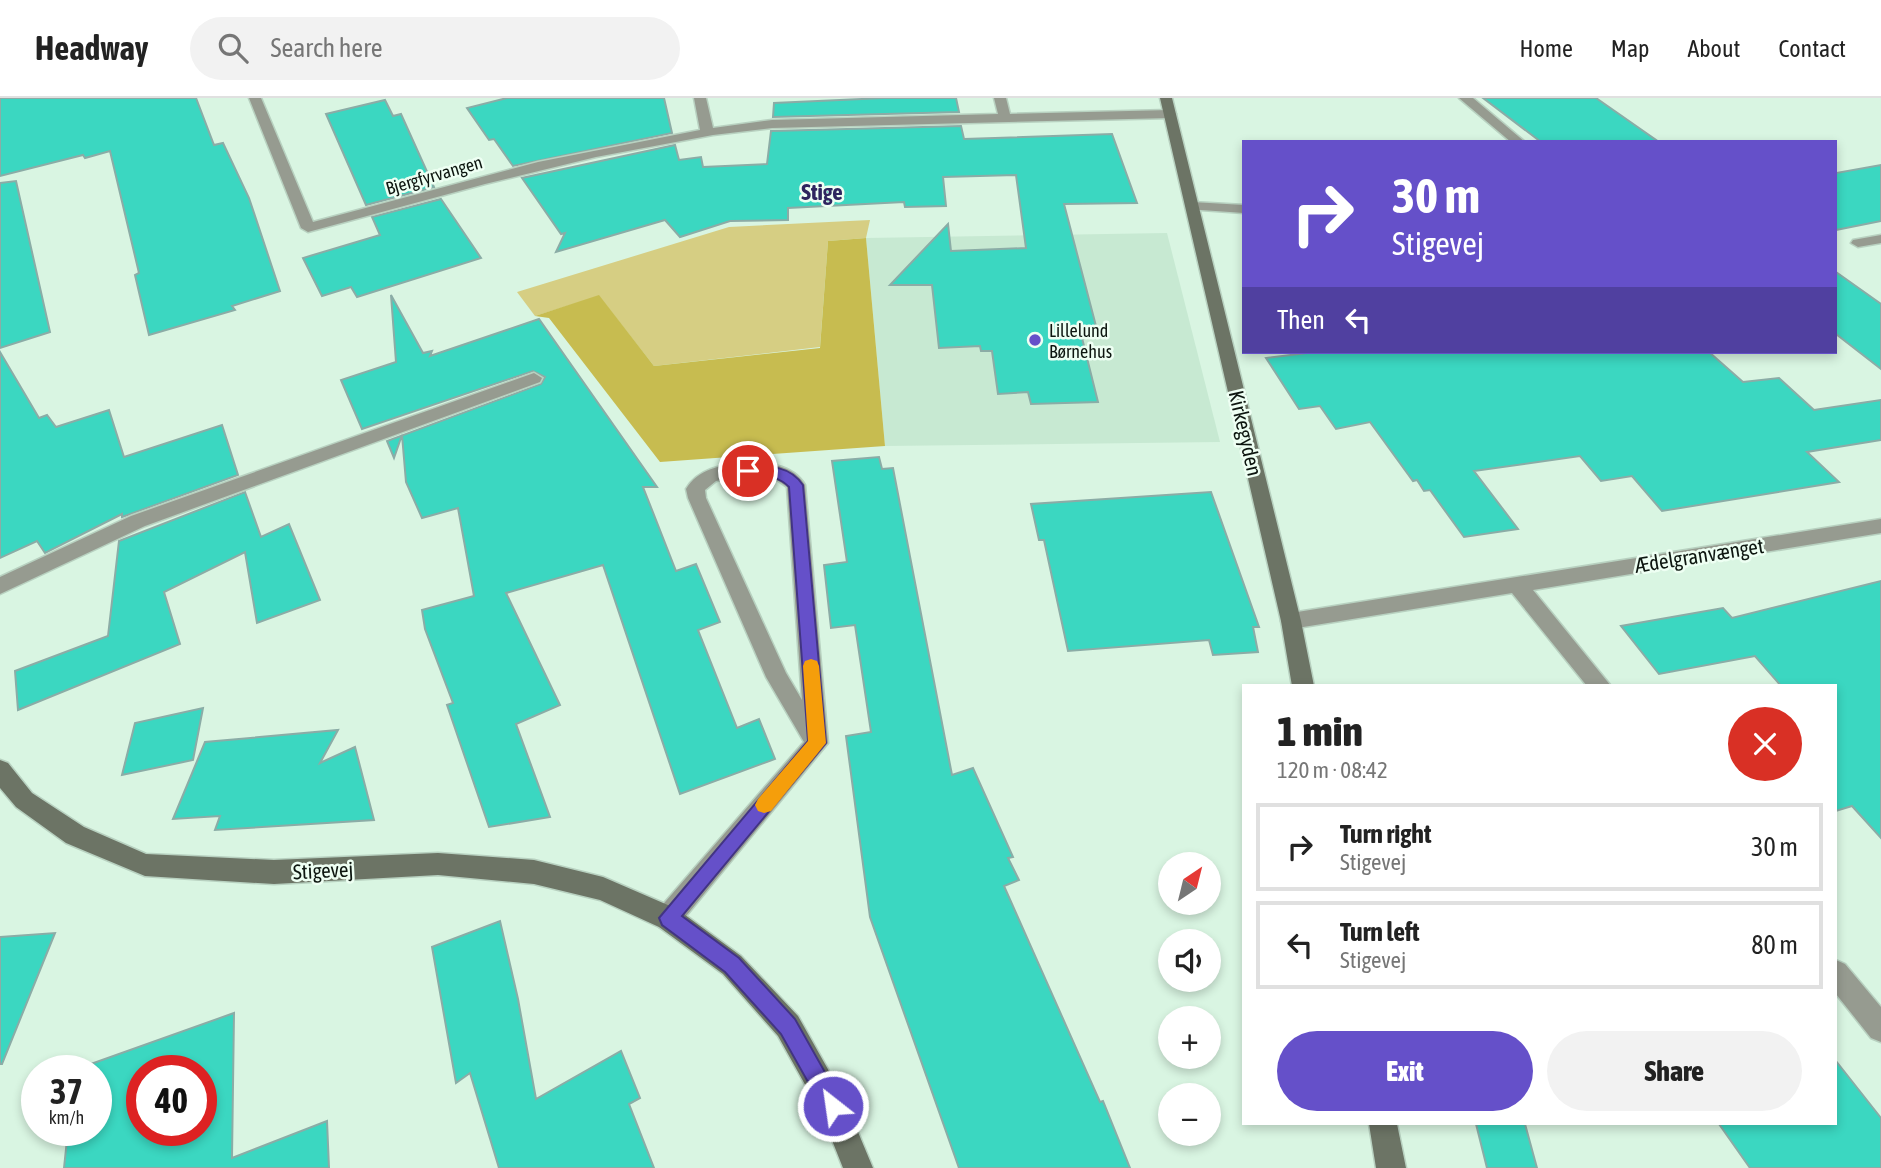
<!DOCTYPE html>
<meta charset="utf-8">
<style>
:root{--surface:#fff;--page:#f2f2f2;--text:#222;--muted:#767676;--line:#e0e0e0;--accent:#6550c9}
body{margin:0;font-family:"Asap Condensed",sans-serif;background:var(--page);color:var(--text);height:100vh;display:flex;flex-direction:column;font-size:26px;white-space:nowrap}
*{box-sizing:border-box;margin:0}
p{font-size:23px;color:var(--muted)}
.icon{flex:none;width:38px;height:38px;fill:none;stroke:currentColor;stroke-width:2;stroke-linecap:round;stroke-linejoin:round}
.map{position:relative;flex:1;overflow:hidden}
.side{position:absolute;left:1242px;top:586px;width:595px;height:441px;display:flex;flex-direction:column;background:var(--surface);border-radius:0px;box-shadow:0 4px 10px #0003}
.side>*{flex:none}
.top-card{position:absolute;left:1242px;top:42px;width:595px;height:214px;border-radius:0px;box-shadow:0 4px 10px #0003;background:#6550c9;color:#fff;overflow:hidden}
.needle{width:46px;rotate:35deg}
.tools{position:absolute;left:1158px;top:754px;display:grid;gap:14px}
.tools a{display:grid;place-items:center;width:63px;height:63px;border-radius:50%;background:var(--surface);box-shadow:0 4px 10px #0003;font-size:35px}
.speed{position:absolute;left:21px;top:957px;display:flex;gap:14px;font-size:35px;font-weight:700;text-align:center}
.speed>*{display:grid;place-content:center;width:91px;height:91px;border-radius:50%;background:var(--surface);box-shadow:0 4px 10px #0003;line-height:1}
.speed small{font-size:18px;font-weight:400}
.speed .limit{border:10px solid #d22;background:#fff;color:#111}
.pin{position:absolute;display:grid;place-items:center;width:60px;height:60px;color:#fff;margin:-30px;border:4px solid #fff;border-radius:50%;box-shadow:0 2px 7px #0007}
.me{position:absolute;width:77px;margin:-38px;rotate:330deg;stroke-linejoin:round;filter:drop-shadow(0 0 5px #0008)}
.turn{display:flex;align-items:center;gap:24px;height:147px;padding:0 35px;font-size:32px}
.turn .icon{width:91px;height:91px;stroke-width:2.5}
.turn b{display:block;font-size:49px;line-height:60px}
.then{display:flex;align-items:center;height:66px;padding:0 35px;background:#0003;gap:14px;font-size:26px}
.round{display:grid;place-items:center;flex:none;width:74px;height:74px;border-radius:37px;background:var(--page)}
.head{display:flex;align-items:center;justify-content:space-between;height:119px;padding:0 35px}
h1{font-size:42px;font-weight:800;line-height:52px}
.primary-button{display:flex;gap:14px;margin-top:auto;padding:14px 35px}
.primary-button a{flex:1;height:80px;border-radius:42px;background:var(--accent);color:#fff;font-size:28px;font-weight:800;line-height:80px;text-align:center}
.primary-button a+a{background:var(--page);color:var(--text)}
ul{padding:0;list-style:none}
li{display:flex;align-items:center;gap:21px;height:88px;margin:0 14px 10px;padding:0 21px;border:4px solid var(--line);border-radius:0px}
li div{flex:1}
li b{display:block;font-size:26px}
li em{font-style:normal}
header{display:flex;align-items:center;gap:42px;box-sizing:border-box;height:98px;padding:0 35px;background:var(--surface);border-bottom:2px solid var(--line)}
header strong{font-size:33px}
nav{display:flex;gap:38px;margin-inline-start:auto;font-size:24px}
.search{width:490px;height:63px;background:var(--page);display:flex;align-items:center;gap:18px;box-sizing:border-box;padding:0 24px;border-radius:38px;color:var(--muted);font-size:26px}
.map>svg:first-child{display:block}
.built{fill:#c7e9d2}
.green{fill:#d6ce83}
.forest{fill:#c7bc50}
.building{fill:#3bd7c1;stroke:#8baca6;stroke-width:2;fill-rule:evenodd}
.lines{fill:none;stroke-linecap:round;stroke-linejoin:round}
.street-casing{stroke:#b8d1c0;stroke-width:3}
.secondary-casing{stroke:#b8d1c0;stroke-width:3}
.street{fill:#969b90;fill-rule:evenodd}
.secondary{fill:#6c7465;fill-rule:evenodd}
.route{fill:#6550c9;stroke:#423483;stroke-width:2}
.slow{fill:#f59e0b}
.poi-dot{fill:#6550c9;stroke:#eefff3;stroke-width:2.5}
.labels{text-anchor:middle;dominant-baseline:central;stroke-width:5;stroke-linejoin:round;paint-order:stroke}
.far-street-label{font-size:18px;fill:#0d1610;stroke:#eefff3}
.far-poi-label{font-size:18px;fill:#0d1610;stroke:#eefff3;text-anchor:start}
.street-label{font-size:21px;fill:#0d1610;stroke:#eefff3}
.far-district-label{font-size:23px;font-weight:bold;fill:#2e255f;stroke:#eefff3}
</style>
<header>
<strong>Headway</strong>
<div class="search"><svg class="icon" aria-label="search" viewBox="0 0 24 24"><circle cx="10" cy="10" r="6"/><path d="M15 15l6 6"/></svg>Search here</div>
<nav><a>Home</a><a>Map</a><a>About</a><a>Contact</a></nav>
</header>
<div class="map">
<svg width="1881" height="1070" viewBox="0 0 1881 1070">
<rect width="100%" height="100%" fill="#d9f5e2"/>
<!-- built -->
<path class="built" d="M 1167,135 L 1220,344 L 885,348 L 866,140 Z"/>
<!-- green -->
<path class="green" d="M 870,122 L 866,140 L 828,143 L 820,249 L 654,268 L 599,198 L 535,218 L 517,194 L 729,129 Z"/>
<!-- forest -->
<path class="forest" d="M 866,140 L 885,348 L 660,364 L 549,220 L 535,218 L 599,197 L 654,268 L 820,250 L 828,143 Z"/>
<!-- building -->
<g class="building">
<path d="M 0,0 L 196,0 L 214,47 L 223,45 L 249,100 L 280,193 L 232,208 L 235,212 L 149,237 L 135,177 L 139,175 L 110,53 L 85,60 L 83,57 L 0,78 Z"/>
<path d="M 507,0 L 664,0 L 672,35 L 513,68 L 494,41 L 489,42 L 467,10 Z"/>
<path d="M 884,0 L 956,0 L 959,14 L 773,19 L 774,5 Z"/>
<path d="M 1483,0 L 1596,0 L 1659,44 L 1541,44 Z"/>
<path d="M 385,2 L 393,18 L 401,16 L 434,89 L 366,107 L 326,16 Z"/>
<path d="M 961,28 L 964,41 L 1112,36 L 1137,105 L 1064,106 L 1096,228 L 1079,228 L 1098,304 L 1031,306 L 1028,294 L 998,296 L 992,253 L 981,253 L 980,248 L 939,250 L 932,187 L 890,187 L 948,126 L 951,153 L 1026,150 L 1016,77 L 943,79 L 946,108 L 905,109 L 904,104 L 788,110 L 788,122 L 730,123 L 680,139 L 665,122 L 556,154 L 565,135 L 561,136 L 522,80 L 675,47 L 679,62 L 701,59 L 703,69 L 767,66 L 771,33 Z"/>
<path d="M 1881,67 L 1881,123 L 1836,132 L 1836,75 Z"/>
<path d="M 16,83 L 50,234 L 0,250 L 0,85 Z"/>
<path d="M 441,101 L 481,160 L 357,199 L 351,189 L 322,198 L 303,160 L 380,137 L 372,119 Z"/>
<path d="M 1836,174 L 1881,206 L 1881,271 L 1836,236 Z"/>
<path d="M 391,197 L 423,255 L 432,253 L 430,258 L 539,221 L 657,389 L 643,389 L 676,473 L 696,466 L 720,524 L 698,532 L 737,630 L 759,621 L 775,661 L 680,696 L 603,467 L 506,495 L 560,607 L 516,626 L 550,719 L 489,729 L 447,607 L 453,605 L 425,531 L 422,512 L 474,498 L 458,410 L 422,420 L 406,384 L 402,337 L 394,360 L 387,343 L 541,286 L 545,279 L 533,273 L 362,331 L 341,282 L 396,264 Z"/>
<path d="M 0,254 L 39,320 L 47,317 L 56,329 L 109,312 L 124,359 L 222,327 L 238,377 L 122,419 L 122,416 L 45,455 L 37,443 L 0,460 Z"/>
<path d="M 1315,254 L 1709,254 L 1743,284 L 1779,280 L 1814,312 L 1881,302 L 1881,342 L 1807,354 L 1839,384 L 1662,413 L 1632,378 L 1601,383 L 1580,358 L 1474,373 L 1518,431 L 1464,439 L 1430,392 L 1424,393 L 1417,382 L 1413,383 L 1370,324 L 1336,331 L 1320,308 L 1299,311 L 1266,260 Z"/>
<path d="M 879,359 L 882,371 L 893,370 L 952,677 L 973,670 L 1013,759 L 1008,760 L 1019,782 L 1004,788 L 1100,1004 L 1103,1003 L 1130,1070 L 959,1070 L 870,819 L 846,638 L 871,634 L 855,527 L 831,530 L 824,467 L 847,464 L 832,363 Z"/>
<path d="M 245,394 L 261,439 L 289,426 L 320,502 L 257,525 L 245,454 L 164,494 L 180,546 L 18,612 L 15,573 L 108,538 L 119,443 Z"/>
<path d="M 1211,394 L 1259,529 L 1253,529 L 1258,554 L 1213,557 L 1209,542 L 1068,553 L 1044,442 L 1039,442 L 1031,406 Z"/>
<path d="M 1881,483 L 1881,740 L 1852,708 L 1836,713 L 1836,588 L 1781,588 L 1755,558 L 1659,576 L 1621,528 L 1723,510 L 1732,520 Z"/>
<path d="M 203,610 L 193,662 L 122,677 L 135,625 Z"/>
<path d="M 338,632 L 320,665 L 355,649 L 374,722 L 215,732 L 220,718 L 173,721 L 205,644 Z"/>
<path d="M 500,823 L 518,901 L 536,1001 L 621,953 L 640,1000 L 629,1006 L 654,1070 L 499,1070 L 470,975 L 456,985 L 432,849 Z"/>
<path d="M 55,835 L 2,966 L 0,966 L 0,839 Z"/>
<path d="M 234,915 L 232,1060 L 327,1023 L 329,1070 L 64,1070 L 68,1032 L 96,1032 L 96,973 L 74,972 ZM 142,973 L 201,973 L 201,1032 L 142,1032 Z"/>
<path d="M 1836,963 L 1881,1020 L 1881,1070 L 1750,1070 L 1719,1026 L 1836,1026 Z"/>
<path d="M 1476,1026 L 1525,1026 L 1537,1070 L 1487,1070 Z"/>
</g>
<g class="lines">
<!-- street casing -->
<g class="street-casing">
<g id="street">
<path d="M 249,0 L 261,0 L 313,124 L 538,64 L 700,32 L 694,0 L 706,0 L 713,30 L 772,22 L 998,16 L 994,0 L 1006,0 L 1010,16 L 1170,12 L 1176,16 L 1170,20 L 772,30 L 713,37 L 596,59 L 485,86 L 308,134 L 301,130 Z"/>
<path d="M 1459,0 L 1473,0 L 1525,44 L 1511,44 Z"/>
<path d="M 1192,104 L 1244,107 L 1244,115 L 1187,111 L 1187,105 Z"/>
<path d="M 1881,137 L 1881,145 L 1858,149 L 1851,145 L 1853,142 Z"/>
<path d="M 534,275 L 542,280 L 540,284 L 145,428 L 0,496 L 0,479 L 131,418 Z"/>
<path d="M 742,365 C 765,365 792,365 805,387 L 828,645 L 677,829 L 668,832 L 659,829 L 655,820 L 659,811 L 804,644 L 766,579 L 688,400 L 686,391 C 698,371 721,367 742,365 ZM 742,378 L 773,379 L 787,389 L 802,602 L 786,575 L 706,400 L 705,392 L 716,383 Z"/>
<path d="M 1881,421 L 1881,435 L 1533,492 L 1611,588 L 1587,588 L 1512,495 L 1291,531 L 1284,529 L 1281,523 L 1284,517 L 1291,515 Z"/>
<path d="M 1836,862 L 1845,866 L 1881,909 L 1881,944 L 1871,940 L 1836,896 Z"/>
</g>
</g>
<!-- secondary casing -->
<g class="secondary-casing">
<g id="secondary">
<path d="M 1160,0 L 1172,0 L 1301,523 L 1314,588 L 1292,588 L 1281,523 Z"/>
<path d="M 0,662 L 8,665 L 32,695 L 84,729 L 146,756 L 274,762 L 438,755 L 534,762 L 603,779 L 677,811 L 741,858 L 798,918 L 843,998 L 873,1070 L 843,1070 L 822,1017 L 778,938 L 723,876 L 659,829 L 600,802 L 534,786 L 438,777 L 274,786 L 145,778 L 66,745 L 16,709 L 0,690 Z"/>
<path d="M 1369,1026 L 1397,1026 L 1406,1070 L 1376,1070 Z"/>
</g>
</g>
<!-- street -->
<use href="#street" class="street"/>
<!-- secondary -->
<use href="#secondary" class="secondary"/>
</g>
<!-- route -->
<path class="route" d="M 748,368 C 771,368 790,368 803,387 L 826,645 L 682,818 L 739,860 L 795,921 L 844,1008 L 841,1016 L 833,1019 L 826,1016 L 781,936 L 725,874 L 662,827 L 659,820 L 808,643 L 789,389 C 775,375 762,380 744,376 L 741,373 Z"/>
<!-- slow -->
<path class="slow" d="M 811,561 L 817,563 L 819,568 L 826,645 L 771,713 L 764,715 L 758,713 L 755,707 L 758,701 L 808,643 L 803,568 L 805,563 Z"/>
<!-- markers -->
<circle class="poi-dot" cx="1035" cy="242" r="7"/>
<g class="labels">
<!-- far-street labels -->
<g class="far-street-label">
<text transform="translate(434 77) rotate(-16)">Bjergfyrvangen</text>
</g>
<!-- far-poi labels -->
<g class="far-poi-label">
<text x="1049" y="232">Lillelund<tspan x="1049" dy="21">Børnehus</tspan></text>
</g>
<!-- street labels -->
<g class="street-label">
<text transform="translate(1246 335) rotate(77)">Kirkegyden</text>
<text transform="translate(1699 457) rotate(-9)">Ædelgranvænget</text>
<text transform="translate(323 772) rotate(-3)">Stigevej</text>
</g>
<!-- far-district labels -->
<g class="far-district-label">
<text x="822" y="94">Stige</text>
</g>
</g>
</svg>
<div class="tools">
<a><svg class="needle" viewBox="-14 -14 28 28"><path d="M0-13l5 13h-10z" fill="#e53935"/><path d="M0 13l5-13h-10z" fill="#767676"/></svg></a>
<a><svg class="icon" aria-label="sound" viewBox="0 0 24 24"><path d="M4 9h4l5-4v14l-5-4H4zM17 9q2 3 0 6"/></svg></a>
<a>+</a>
<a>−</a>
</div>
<div class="speed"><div>37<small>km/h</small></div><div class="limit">40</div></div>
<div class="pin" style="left:748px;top:373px;background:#d93025"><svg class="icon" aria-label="arrive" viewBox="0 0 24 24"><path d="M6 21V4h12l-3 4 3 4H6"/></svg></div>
<svg class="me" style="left:833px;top:1008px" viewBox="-20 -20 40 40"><circle r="17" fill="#6550c9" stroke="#fff" stroke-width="3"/><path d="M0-11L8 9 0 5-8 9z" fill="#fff"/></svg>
<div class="top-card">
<div class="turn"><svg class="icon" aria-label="right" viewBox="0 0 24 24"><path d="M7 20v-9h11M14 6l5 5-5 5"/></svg><div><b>30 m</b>Stigevej</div></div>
<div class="then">Then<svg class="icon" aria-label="left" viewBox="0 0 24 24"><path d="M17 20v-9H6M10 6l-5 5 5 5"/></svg></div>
</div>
<section class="side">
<div class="head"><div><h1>1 min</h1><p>120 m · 08:42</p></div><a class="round" style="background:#d93025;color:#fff"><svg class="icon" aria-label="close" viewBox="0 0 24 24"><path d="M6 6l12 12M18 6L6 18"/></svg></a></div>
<ul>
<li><svg class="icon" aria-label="right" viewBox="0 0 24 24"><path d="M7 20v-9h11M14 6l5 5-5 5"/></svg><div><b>Turn right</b><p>Stigevej</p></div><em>30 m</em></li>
<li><svg class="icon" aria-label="left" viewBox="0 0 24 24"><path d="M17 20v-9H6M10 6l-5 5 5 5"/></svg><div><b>Turn left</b><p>Stigevej</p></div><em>80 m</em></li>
</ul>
<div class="primary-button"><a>Exit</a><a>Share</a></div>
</section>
</div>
